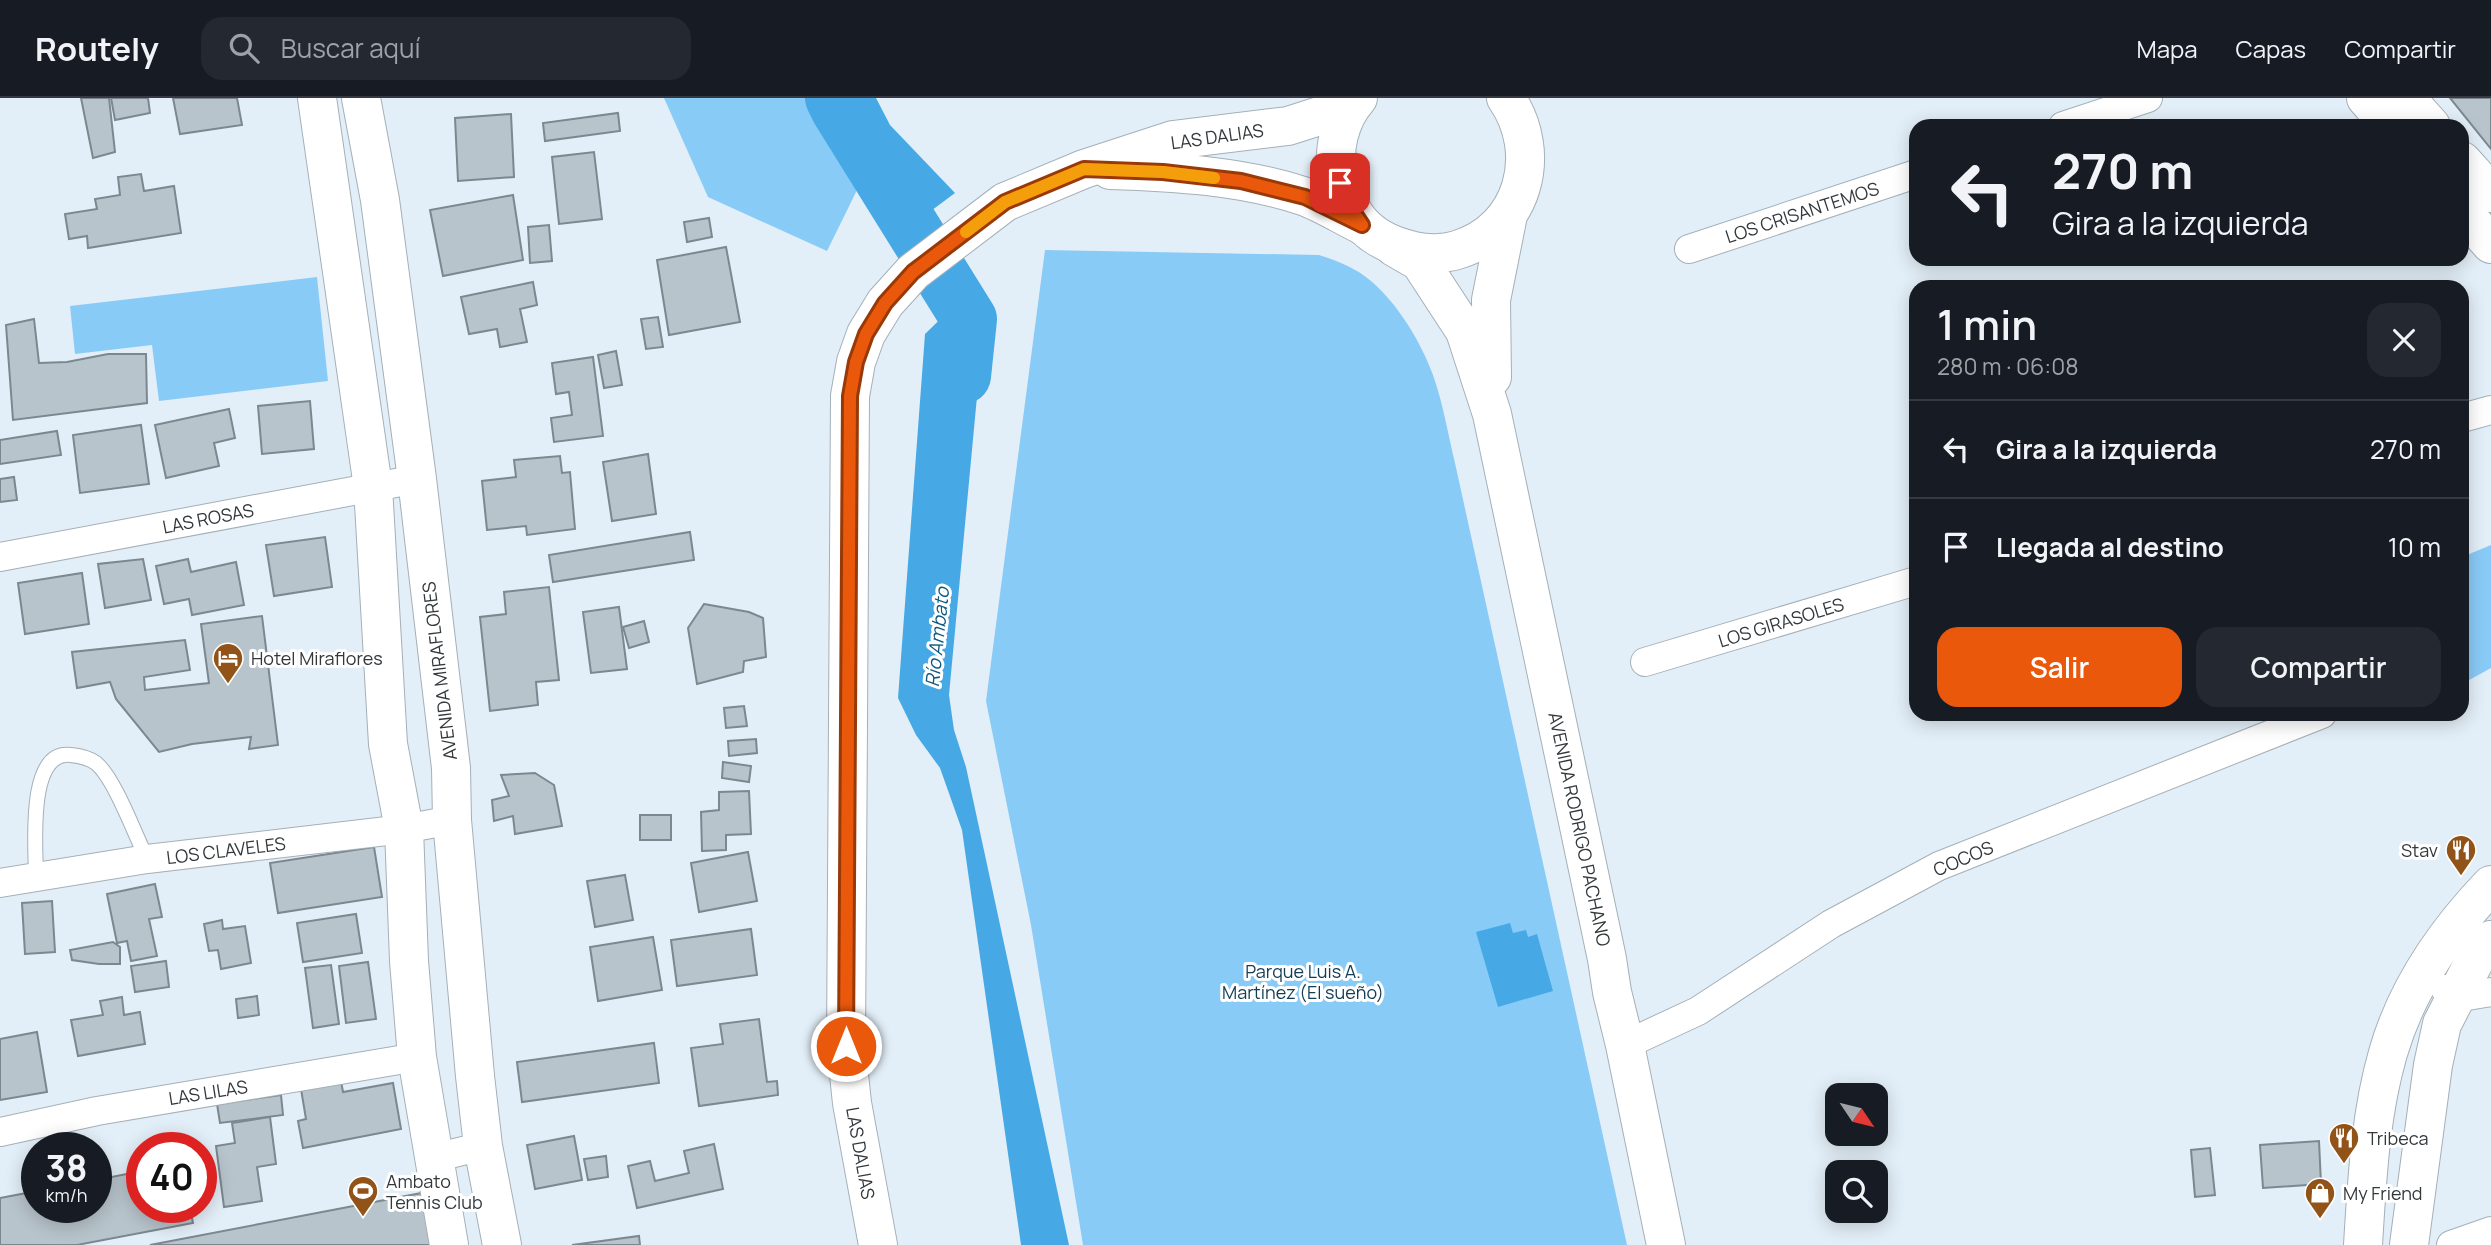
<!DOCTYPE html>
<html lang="es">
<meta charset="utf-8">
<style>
:root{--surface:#171b24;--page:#242831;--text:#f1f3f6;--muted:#9ea1a6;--line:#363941;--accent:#ea580c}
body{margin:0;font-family:Manrope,sans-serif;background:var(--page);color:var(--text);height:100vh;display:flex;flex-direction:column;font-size:26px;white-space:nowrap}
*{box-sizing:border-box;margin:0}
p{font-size:23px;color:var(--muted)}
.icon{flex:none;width:38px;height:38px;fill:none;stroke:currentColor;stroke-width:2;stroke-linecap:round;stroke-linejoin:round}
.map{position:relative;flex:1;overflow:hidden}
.side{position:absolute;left:1909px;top:182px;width:560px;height:441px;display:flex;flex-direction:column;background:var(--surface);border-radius:21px;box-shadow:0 4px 18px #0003}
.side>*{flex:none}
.banner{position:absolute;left:1909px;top:21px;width:560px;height:147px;border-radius:21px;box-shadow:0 4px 18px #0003;background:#171b24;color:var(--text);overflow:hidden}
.needle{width:46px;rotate:125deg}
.tools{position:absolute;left:1825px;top:985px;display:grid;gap:14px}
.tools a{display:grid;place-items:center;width:63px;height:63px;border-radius:14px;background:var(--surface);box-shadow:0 4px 18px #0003;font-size:35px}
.speed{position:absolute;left:21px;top:1034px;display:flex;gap:14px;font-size:35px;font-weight:700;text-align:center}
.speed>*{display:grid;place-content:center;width:91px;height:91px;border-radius:50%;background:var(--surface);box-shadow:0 4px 18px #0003;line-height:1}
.speed small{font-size:18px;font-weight:400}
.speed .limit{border:10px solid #d22;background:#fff;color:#111}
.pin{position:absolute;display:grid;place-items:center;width:60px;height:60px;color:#fff;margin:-30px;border-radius:14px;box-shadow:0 4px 10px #0006}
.me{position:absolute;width:77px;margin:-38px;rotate:0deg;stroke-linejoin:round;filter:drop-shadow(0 0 5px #0008)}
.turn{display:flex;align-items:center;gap:24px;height:147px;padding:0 28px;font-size:32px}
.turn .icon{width:91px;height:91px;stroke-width:2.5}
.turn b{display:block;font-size:49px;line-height:60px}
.round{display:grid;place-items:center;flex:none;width:74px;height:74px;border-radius:21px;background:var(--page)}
.overview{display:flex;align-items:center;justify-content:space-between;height:119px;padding:0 28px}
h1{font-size:42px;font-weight:600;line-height:52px}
.primary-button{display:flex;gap:14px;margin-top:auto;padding:14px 28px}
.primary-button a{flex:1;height:80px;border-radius:21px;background:var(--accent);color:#fff;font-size:28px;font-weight:600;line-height:80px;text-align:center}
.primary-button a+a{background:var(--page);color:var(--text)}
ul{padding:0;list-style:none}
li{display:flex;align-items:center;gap:21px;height:98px;padding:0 28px;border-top:2px solid var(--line)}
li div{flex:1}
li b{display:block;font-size:26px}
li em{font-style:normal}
header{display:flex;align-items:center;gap:42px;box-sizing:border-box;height:98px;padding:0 35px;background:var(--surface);border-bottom:2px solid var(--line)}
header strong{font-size:33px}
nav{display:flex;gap:38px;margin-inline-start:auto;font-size:24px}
.search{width:490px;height:63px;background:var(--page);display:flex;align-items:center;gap:18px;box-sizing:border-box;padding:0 24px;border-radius:21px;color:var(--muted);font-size:26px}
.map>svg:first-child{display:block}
.green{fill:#89cbf7}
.water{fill:#46a9e5}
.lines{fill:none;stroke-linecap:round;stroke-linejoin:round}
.river{stroke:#46a9e5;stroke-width:56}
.building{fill:#b8c4cc;stroke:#7c878f;stroke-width:2}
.lane-casing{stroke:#a4b0b8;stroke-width:16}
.street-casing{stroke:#a4b0b8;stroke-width:30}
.secondary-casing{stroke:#a4b0b8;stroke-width:40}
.primary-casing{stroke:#a4b0b8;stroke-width:40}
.lane{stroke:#fff;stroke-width:14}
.street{stroke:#fff;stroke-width:28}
.secondary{stroke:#fff;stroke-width:38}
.primary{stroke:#fff;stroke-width:38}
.route-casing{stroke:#983908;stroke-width:18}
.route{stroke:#ea580c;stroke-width:12}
.slow{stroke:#f59e0b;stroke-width:12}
.labels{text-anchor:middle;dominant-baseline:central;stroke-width:6;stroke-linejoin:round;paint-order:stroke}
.street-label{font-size:18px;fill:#33383b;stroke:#fff}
.poi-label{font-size:18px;fill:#33383b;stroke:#fff;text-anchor:start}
.park-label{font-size:18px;fill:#133c55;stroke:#fff}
.water-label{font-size:19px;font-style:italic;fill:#0c5880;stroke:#fff}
</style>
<header>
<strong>Routely</strong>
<div class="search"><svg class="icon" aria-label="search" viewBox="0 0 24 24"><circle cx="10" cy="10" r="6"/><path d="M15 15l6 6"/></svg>Buscar aquí</div>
<nav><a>Mapa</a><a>Capas</a><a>Compartir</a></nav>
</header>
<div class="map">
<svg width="2491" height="1147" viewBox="0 0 2491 1147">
<rect width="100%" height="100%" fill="#e3eff8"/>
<!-- green -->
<g class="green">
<path d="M 664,0 L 811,0 L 859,88 L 827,153 L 708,99 Z"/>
<path d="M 1045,152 L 1319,157 C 1338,163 1356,170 1371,183 C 1398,206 1421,244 1433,277 C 1443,305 1448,336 1455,365 L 1627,1147 L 1083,1147 L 1031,827 L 986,603 Z"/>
<path d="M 317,179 L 328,283 L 159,303 L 152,247 L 75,256 L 70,208 Z"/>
<path d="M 2491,447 L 2491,570 L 2462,586 L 2462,459 Z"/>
</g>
<!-- water -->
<g class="water">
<path d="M 819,0 L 876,0 L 890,27 L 955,95 L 904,133 L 862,79 Z"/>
<path d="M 970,192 L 984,224 L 949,597 L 954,632 L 966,669 L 1069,1147 L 1021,1147 L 962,732 L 940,670 L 916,637 L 898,600 L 925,236 Z"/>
<path d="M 1510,825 L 1513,835 L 1526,832 L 1528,839 L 1537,836 L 1553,893 L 1498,909 L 1476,834 Z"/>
</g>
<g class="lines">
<!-- river -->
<path class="river" d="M 833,0 L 839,12 L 969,221 L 963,278"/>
</g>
<!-- building -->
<g class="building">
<path d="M 81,0 L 109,0 L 115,54 L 93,60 Z"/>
<path d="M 111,0 L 148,0 L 150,15 L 115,22 Z"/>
<path d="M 173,0 L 237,0 L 242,27 L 180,36 Z"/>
<path d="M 2450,0 L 2491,0 L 2491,51 Z"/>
<path d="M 618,15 L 620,33 L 545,43 L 543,25 Z"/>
<path d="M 511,16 L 514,79 L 458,83 L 455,20 Z"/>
<path d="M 594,54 L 602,121 L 559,126 L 552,59 Z"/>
<path d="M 141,76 L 144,93 L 174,88 L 181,135 L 88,150 L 87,138 L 69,141 L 65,116 L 97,111 L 95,101 L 120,97 L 118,79 Z"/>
<path d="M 513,97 L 523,162 L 443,178 L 430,112 Z"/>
<path d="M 709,120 L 712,139 L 687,144 L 684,124 Z"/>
<path d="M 549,127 L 552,163 L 530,165 L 528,129 Z"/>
<path d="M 726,149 L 740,224 L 669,237 L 657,162 Z"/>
<path d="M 533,184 L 537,207 L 520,211 L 527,244 L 500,249 L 497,231 L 469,236 L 461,199 Z"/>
<path d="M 658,219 L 663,249 L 646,251 L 641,221 Z"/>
<path d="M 34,221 L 39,265 L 67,264 L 108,256 L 146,256 L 147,305 L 13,322 L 6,227 Z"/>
<path d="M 616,253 L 622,287 L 604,290 L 598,257 Z"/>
<path d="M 593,259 L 603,338 L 554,344 L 551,320 L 572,317 L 569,294 L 556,296 L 552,265 Z"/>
<path d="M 310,303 L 314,351 L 262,356 L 258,308 Z"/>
<path d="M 229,311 L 235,340 L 214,345 L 219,368 L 166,380 L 155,327 Z"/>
<path d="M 141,327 L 149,386 L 80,395 L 73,337 Z"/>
<path d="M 57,333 L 61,357 L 0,366 L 0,342 Z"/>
<path d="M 648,356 L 656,416 L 612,423 L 603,364 Z"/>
<path d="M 560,358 L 562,375 L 570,374 L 575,431 L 527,437 L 526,428 L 487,432 L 482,383 L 516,379 L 514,362 Z"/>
<path d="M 14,379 L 17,402 L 0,404 L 0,381 Z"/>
<path d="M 690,434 L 694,462 L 553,484 L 549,457 Z"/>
<path d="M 325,439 L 332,489 L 274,498 L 266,447 Z"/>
<path d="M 143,461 L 151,502 L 105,510 L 98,466 Z"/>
<path d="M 188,461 L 191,474 L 236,464 L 244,507 L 192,517 L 189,501 L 164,506 L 156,468 Z"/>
<path d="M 82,475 L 89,526 L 25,536 L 18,485 Z"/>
<path d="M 549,489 L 559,582 L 536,584 L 538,607 L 490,613 L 480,519 L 506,516 L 504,494 Z"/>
<path d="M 704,506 L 749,514 L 763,520 L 766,559 L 744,563 L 743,574 L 697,586 L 688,530 Z"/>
<path d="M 619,509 L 627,571 L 591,575 L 583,514 Z"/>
<path d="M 262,518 L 278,647 L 249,651 L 251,639 L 192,646 L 159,654 L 116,601 L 110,584 L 77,590 L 72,554 L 185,542 L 190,572 L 144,579 L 145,592 L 209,585 L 201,526 Z"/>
<path d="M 644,523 L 649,544 L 629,550 L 623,529 Z"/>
<path d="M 744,608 L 747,628 L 726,630 L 724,610 Z"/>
<path d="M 756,641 L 757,655 L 729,658 L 728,643 Z"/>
<path d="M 723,664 L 751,668 L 749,684 L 722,680 Z"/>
<path d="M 535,675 L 554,687 L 562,728 L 515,736 L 513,718 L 494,723 L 492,702 L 509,698 L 501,677 Z"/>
<path d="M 749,693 L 751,736 L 726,737 L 726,752 L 702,753 L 701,714 L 719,712 L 719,694 Z"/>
<rect x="640" y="717" width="31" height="25"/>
<path d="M 374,749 L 382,799 L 278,815 L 270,765 Z"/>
<path d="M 748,754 L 757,803 L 699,814 L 691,765 Z"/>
<path d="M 625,777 L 633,822 L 595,829 L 587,783 Z"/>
<path d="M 155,786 L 162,819 L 149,821 L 157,858 L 131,863 L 127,843 L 117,845 L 107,796 Z"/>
<path d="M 52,803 L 55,854 L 25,856 L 22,805 Z"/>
<path d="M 356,816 L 362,855 L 303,864 L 297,825 Z"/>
<path d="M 222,822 L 223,831 L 245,828 L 251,865 L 221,871 L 218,852 L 209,853 L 204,826 Z"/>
<path d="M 751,831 L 757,877 L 677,888 L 671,842 Z"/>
<path d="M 653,839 L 662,892 L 598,903 L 590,849 Z"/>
<path d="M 113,844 L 120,849 L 120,866 L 99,866 L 72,862 L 70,852 Z"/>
<path d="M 166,863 L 169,889 L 135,894 L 131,868 Z"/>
<path d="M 368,864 L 376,921 L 346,925 L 339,868 Z"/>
<path d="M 331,867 L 339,926 L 313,930 L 305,870 Z"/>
<path d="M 257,898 L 259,917 L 238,920 L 236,901 Z"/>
<path d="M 122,899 L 124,917 L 140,914 L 145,946 L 78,958 L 71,922 L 103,917 L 100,903 Z"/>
<path d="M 759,921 L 767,984 L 777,983 L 778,997 L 699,1008 L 691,950 L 723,946 L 720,926 Z"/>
<path d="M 37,934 L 47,994 L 0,1002 L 0,941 Z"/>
<path d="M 654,945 L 659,985 L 522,1004 L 517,964 Z"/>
<path d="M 341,983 L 343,994 L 393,985 L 401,1031 L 303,1050 L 298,1023 L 306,1021 L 301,991 Z"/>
<path d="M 281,997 L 283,1017 L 220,1025 L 217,1006 Z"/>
<path d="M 270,1019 L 276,1066 L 257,1069 L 262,1103 L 224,1109 L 216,1048 L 235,1045 L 232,1025 Z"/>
<path d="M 574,1038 L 582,1082 L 535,1091 L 527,1047 Z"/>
<path d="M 2319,1043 L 2321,1086 L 2263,1090 L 2260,1047 Z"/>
<path d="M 714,1046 L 723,1091 L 637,1110 L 628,1068 L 650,1063 L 655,1083 L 689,1075 L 684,1053 Z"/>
<path d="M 2210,1050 L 2215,1097 L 2195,1099 L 2191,1052 Z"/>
<path d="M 606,1058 L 608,1079 L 588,1082 L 584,1061 Z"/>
<path d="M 142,1073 L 142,1110 L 190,1110 L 193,1125 L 77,1147 L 0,1147 L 0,1100 L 37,1093 L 37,1110 L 96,1110 L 96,1082 Z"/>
<path d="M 432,1093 L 439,1147 L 150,1147 Z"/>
<path d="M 639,1138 L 640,1147 L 572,1147 Z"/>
</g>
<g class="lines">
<!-- lane casing -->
<g class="lane-casing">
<path id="lane" d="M 36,779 C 36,752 26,651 71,657 C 80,658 89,660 96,665 C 115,681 135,737 147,761"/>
</g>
<!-- street casing -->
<g class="street-casing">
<g id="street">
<path d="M 2063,28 L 2148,0"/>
<path d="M 1689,151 L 1916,76"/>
<path d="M 2462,320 L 2491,312"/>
<path d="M 0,459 L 417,381"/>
<path d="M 1645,564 L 1916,483"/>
<path d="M 0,785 L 147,761 L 404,731 L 452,722"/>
<path d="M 2445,891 L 2455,900 L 2491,894"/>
<path d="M 1625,947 L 1698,913 L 1831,826 L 1939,768 L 2322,616"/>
<path d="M 0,1034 L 97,1013 L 417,959"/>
<path d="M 434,1060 L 483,1048"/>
<path d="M 2451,1147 L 2491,1133"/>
</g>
</g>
<!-- secondary casing -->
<g class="secondary-casing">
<g id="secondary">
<path d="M 317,0 L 373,389 L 388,646 L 404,731 L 409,863 L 417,959 L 449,1147"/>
<path d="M 361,0 L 380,102 L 417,381 L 451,670 L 452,722 L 475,978 L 483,1048 L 502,1147"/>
<path d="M 1358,0 C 1340,20 1331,54 1339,80 C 1350,122 1372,144 1414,153 C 1427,156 1444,156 1457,152 C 1524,132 1544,55 1506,0"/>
<path d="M 1110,72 C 1175,74 1242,78 1303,98 C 1323,105 1343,118 1362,127"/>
<path d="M 1394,149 L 1420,164 L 1465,233 L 1492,316 L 1607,861 L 1612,894 L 1625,947 L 1666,1147"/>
<path d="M 1492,279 L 1491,202 L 1508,117"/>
<path d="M 878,1147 L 852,1005 L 846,948 L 850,298 L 856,264 L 866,236 L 885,205 L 913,174 L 1005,104 L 1084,71 L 1173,42 L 1288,28 L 1351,8"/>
</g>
</g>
<!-- primary casing -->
<g class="primary-casing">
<g id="primary">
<path d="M 2366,0 L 2390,28"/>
<path d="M 2406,0 L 2431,28"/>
<path d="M 2462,63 L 2491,95"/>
<path d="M 2462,113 L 2491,146"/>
<path d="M 2363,1147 C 2367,1083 2370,1017 2388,955 C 2406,892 2446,834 2491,787"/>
<path d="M 2409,1147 L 2433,967 L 2442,926 L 2475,862 L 2491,842"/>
</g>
</g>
<!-- lane -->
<use href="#lane" class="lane"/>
<!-- street -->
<use href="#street" class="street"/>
<!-- secondary -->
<use href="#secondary" class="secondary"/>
<!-- primary -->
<use href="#primary" class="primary"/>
</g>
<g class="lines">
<!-- route casing -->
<g class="route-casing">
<path id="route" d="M 846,948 L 850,298 L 856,264 L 866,236 L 885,205 L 913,174 L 1005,104 L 1084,71 L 1163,74 L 1241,83 L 1305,99 L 1362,127 L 1344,100 L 1340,85"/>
</g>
<!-- route -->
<use href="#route" class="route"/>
<!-- slow -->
<path class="slow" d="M 966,134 L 1005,104 L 1084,71 L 1163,74 L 1214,80"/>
</g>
<!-- icons -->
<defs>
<g id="hotel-pin" transform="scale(1.575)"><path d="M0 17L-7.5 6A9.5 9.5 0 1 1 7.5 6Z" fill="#915317" stroke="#fff"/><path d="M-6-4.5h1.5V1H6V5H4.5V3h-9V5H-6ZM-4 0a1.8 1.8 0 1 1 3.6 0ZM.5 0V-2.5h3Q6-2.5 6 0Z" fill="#fff"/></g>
<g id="restaurant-pin" transform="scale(1.575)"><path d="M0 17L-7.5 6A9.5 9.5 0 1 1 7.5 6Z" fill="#915317" stroke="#fff"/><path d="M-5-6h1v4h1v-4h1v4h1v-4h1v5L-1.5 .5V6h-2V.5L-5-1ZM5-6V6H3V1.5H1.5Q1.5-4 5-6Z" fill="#fff"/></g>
<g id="stadium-pin" transform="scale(1.575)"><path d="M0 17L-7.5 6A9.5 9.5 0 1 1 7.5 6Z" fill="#915317" stroke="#fff"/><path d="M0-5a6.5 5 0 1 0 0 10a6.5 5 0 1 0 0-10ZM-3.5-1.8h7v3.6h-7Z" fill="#fff"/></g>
<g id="shop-pin" transform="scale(1.575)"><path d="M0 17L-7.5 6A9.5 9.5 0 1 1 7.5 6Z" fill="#915317" stroke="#fff"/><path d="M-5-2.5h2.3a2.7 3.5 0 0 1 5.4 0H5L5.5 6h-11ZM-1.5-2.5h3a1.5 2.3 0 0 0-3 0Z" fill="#fff"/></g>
</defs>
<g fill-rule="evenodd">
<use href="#hotel-pin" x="228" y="560"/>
<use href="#restaurant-pin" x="2461" y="752"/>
<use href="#restaurant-pin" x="2344" y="1040"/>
<use href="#stadium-pin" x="363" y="1093"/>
<use href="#shop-pin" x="2320" y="1095"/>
</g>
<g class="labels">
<!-- street labels -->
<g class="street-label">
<text transform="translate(1217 38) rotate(-8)">LAS DALIAS</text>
<text transform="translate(1802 114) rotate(-18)">LOS CRISANTEMOS</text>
<text transform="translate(208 420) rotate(-11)">LAS ROSAS</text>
<text transform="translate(1781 524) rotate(-17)">LOS GIRASOLES</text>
<text transform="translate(439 573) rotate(-97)">AVENIDA MIRAFLORES</text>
<text transform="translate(1580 731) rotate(78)">AVENIDA RODRIGO PACHANO</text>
<text transform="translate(226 752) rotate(-7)">LOS CLAVELES</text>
<text transform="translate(1963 760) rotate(-23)">COCOS</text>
<text transform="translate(208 994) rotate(-9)">LAS LILAS</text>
<text transform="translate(861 1055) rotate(80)">LAS DALIAS</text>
</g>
<!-- poi labels -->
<g class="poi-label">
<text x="251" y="560">Hotel Miraflores</text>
<text x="2438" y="752" text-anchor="end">Stav</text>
<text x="2367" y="1040">Tribeca</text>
<text x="386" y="1083">Ambato<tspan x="386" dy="21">Tennis Club</tspan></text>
<text x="2343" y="1095">My Friend</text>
</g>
<!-- park labels -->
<g class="park-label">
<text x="1303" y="873">Parque Luis A.<tspan x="1303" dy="21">Martínez (El sueño)</tspan></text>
</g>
<!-- water labels -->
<g class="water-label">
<text transform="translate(937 539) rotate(-84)">Río Ambato</text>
</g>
</g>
</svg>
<div class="tools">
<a><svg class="needle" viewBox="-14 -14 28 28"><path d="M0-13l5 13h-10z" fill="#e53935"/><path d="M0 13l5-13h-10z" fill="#9ea1a6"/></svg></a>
<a><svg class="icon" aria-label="search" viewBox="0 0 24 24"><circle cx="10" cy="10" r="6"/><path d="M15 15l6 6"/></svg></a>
</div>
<div class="speed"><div>38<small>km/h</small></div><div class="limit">40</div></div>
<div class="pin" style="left:1340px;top:85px;background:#d93025"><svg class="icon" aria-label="arrive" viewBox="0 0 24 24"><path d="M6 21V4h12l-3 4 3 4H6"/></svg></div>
<svg class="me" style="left:846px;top:948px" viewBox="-20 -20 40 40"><circle r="17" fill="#ea580c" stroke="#fff" stroke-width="3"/><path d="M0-11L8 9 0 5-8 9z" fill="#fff"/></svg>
<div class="banner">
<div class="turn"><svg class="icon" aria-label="left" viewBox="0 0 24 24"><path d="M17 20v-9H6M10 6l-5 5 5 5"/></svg><div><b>270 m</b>Gira a la izquierda</div></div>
</div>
<section class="side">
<div class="overview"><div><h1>1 min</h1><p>280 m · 06:08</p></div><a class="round"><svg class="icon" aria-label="close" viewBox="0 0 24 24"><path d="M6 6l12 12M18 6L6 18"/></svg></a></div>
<ul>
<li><svg class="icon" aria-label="left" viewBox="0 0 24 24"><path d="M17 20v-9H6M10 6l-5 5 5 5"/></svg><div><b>Gira a la izquierda</b></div><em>270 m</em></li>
<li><svg class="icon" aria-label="arrive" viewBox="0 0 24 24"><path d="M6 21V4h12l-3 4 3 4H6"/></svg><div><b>Llegada al destino</b></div><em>10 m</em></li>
</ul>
<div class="primary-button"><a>Salir</a><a>Compartir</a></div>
</section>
</div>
